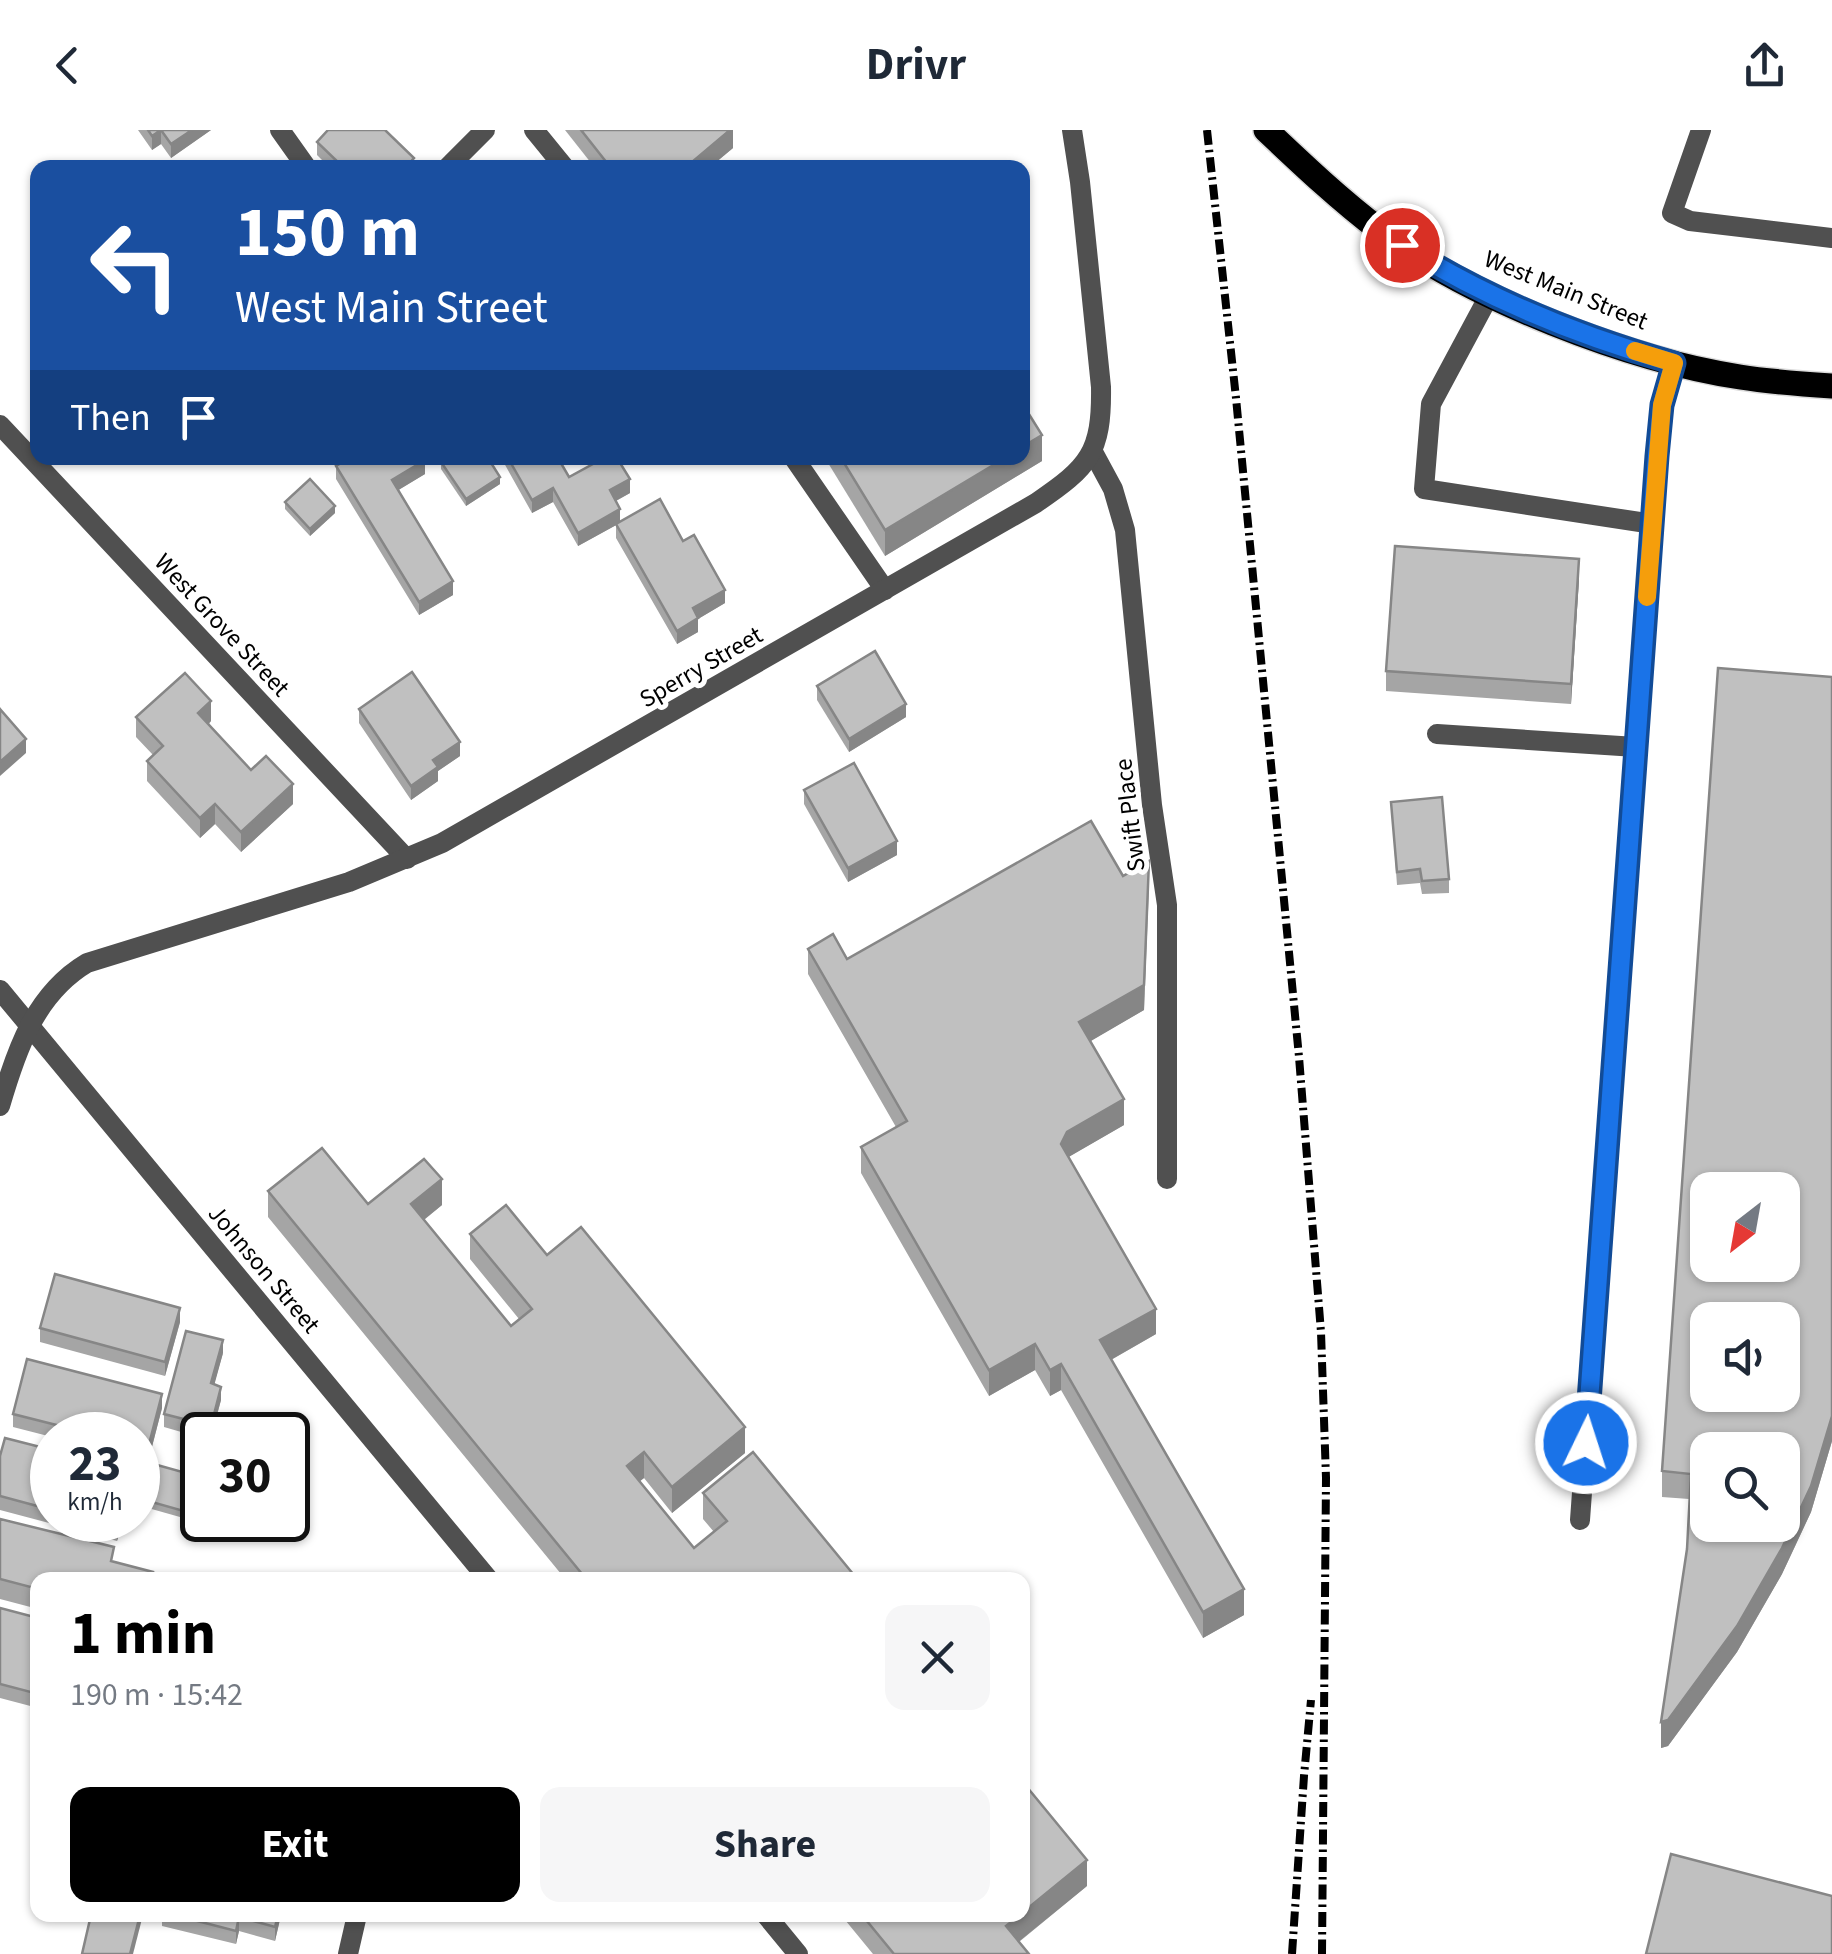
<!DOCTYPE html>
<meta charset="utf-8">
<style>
:root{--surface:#fff;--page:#f6f6f7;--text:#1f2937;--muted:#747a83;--accent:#000}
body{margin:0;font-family:"Source Sans 3",sans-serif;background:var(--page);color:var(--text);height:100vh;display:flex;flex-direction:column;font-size:38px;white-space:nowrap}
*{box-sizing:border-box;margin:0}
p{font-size:32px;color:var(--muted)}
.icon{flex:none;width:55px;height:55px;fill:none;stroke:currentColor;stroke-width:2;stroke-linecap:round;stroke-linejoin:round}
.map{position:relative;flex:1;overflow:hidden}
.side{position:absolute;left:30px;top:1442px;width:1000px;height:350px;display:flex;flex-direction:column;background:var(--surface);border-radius:20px;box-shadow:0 2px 8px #0004}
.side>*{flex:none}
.hud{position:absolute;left:30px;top:30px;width:1000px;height:305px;border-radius:20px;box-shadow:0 2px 8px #0004;background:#1a4fa0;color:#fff;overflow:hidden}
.needle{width:65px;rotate:211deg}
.fabs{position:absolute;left:1690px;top:1042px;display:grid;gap:20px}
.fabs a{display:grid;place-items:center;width:110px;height:110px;border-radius:20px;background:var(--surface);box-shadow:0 2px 8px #0004;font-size:50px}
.speed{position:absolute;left:30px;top:1282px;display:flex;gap:20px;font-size:50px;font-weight:700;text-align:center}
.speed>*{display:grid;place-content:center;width:130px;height:130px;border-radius:50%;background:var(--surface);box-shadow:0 2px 8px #0004;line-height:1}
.speed small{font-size:25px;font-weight:400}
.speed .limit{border:5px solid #111;border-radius:15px;background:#fff;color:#111}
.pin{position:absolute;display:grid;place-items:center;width:85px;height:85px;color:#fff;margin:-42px;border:5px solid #fff;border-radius:50%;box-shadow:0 2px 10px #0007}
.me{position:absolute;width:110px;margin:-55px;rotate:4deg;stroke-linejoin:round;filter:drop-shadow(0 0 8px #0008)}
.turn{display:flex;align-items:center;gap:35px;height:210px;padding:0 40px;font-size:45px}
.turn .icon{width:130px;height:130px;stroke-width:2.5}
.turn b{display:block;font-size:70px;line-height:85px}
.then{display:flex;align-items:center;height:95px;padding:0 40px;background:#0003;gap:20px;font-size:38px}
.round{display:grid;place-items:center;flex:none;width:105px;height:105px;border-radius:20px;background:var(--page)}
.head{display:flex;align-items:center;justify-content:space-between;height:170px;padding:0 40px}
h1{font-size:60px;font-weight:700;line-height:75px;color:var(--accent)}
.primary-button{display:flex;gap:20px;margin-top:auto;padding:20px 40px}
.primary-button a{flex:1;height:115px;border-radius:20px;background:var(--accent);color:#fff;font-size:40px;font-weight:700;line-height:115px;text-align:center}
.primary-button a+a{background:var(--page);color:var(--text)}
header{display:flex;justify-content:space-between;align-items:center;height:130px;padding:0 40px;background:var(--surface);font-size:45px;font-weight:700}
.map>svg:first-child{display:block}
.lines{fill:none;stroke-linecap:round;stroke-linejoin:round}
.primary-casing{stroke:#dbdbdb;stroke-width:28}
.service{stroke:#505050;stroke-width:20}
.minor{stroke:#505050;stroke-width:20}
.tertiary{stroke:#505050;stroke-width:20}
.primary{stroke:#000;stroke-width:25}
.rail{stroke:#000;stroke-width:8;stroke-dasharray:15 5 2.5 5;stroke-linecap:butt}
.wall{fill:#a5a5a5}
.shaded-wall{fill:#868686}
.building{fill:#c0c0c0;stroke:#868686;stroke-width:2.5;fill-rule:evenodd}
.route-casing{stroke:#114b97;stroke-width:25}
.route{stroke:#1a73e8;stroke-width:18}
.slow{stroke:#f59e0b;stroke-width:18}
.labels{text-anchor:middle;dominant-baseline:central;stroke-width:10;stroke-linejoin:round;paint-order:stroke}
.street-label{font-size:25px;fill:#000;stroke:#fff}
</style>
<header><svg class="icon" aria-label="back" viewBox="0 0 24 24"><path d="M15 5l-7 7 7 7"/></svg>Drivr<svg class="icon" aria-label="share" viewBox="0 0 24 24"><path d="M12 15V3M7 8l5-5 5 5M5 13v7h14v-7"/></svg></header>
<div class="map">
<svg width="1832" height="1824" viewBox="0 0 1832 1824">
<rect width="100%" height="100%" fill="#fff"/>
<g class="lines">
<!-- primary casing -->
<g class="primary-casing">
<path id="primary" d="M 1266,0 C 1303,35 1340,70 1381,101 C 1471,169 1629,230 1740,247 C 1771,252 1801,254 1832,256"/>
</g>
<!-- service -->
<g class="service">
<path d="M 1701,0 L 1672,83 L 1690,91 L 1832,108"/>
<path d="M 1490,164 L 1431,274 L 1424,359 L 1653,394"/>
<path d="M 1437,604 L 1636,617"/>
</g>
<!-- minor -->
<g class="minor">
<path d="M 280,0 L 307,38"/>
<path d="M 534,0 L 565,38"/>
<path d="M 447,38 L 485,0"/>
<path d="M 0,295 L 407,729"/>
<path d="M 1093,322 L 1113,359 L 1125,400 L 1152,675 L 1167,775 L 1167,1049"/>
<path d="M 794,328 L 885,460"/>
<path d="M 0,860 L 489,1450"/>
<path d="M 1580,1390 L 1657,327 L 1662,275 L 1674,233"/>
<path d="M 766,1785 L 798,1824"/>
<path d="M 348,1824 L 357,1785"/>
</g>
<!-- tertiary -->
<path class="tertiary" d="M 0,976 C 16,921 35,864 87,833 L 349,752 L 442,713 L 1036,373 C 1089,337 1102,323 1101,257 L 1080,52 L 1072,0"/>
<!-- primary -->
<use href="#primary" class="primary"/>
<!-- rail -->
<g class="rail">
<path d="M 1207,0 L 1236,268 L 1299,927 L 1321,1202 L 1326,1348 L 1322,1824"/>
<path d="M 1292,1824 L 1304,1646 L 1311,1570"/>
</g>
</g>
<!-- wall -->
<g class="wall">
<path d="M 138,0 L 211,0 L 171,28 L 161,14 L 152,20 Z"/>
<path d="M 565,0 L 733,0 L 733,18 L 709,38 L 595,38 Z"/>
<path d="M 317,12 L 414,38 L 330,38 L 317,25 Z"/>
<path d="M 504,328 L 558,328 L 569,347 L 630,363 L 616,371 L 620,392 L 683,411 L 725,473 L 698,489 L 698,502 L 677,514 L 616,408 L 616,395 L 578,416 L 553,372 L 532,383 L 504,333 Z"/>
<path d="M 825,328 L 1022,328 L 1042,331 L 885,426 Z"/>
<path d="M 441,332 L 500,354 L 466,376 L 441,339 Z"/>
<path d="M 336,336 L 425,344 L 398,360 L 453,465 L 419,485 L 336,349 Z"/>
<path d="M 285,372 L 335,383 L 310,406 L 285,379 Z"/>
<path d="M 1579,449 L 1571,574 L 1386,561 L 1386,541 Z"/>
<path d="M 1832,547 L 1832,1311 L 1811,1382 L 1782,1444 L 1737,1522 L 1668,1616 L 1661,1618 L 1687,1419 L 1689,1369 L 1662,1367 L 1662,1341 Z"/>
<path d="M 817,556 L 906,587 L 849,622 L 817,570 Z"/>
<path d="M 359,579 L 460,626 L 438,641 L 438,651 L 411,670 L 359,593 Z"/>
<path d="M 136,587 L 211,591 L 209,594 L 251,640 L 293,674 L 241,722 L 215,694 L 200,708 L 147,651 L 147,631 L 153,625 L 136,607 Z"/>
<path d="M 804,660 L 897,725 L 848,752 L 804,674 Z"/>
<path d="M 1391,672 L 1449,749 L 1449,763 L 1422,764 L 1420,753 L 1397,755 Z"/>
<path d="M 1149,757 L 1144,880 L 1090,911 L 1124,995 L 1068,1027 L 1156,1204 L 1111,1230 L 1244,1485 L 1203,1508 L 1061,1260 L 1050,1266 L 1035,1240 L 989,1266 L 861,1043 L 861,1017 L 896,997 L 808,844 L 808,819 L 847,829 Z"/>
<path d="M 268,1061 L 368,1074 L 442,1075 L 424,1090 L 511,1196 L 519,1189 L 470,1129 L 470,1104 L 547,1125 L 745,1323 L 672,1383 L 644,1348 L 639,1351 L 694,1418 L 714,1402 L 703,1389 L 703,1363 L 858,1450 L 566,1450 L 268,1087 Z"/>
<path d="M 180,1192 L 165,1246 L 40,1212 L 40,1198 Z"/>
<path d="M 223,1223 L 214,1254 L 221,1270 L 212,1305 L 202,1305 L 202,1308 L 164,1297 L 164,1284 Z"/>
<path d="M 162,1278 L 148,1332 L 138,1329 L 138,1305 L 52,1305 L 52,1307 L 13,1297 L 13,1284 Z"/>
<path d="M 52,1320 L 52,1390 L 123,1390 L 117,1411 L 0,1380 L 0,1326 Z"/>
<path d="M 197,1353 L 187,1389 L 141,1376 L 141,1369 Z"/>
<path d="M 0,1389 L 114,1432 L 153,1450 L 38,1450 L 38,1479 L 0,1469 Z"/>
<path d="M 0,1478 L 38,1488 L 38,1578 L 0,1568 Z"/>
<path d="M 1087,1756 L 1019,1812 L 1029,1824 L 873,1824 L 841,1785 L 1022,1785 Z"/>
<path d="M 162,1785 L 281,1785 L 275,1811 L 239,1801 L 236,1814 L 162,1796 Z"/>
</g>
<!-- shaded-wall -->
<g class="shaded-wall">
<path d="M 161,0 L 161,14 L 152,20 L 152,6 Z"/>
<path d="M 192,0 L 211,0 L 171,28 L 171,14 Z"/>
<path d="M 730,0 L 733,0 L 733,18 L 709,38 L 685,38 Z"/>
<path d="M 414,28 L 414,38 L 405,38 Z"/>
<path d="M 1042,305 L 1042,331 L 885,426 L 885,400 L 1005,328 L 1022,328 L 1022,317 Z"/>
<path d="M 425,330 L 425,344 L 392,364 L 392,350 Z"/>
<path d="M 500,347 L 500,354 L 466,376 L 466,369 Z"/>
<path d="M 630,349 L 630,363 L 610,374 L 610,360 Z"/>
<path d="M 553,358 L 553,372 L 532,383 L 532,370 Z"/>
<path d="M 335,376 L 335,383 L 310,406 L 310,399 Z"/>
<path d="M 620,379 L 620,393 L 578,416 L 578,403 Z"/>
<path d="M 1579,429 L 1579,449 L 1571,574 L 1571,554 Z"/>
<path d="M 453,451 L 453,465 L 419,485 L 419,472 Z"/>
<path d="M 725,460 L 725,473 L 698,489 L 698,502 L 677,514 L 677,501 L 693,478 Z"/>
<path d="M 211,571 L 211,591 L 198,603 L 198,583 Z"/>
<path d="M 906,574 L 906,587 L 849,622 L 849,609 Z"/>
<path d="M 26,609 L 26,623 L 0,646 L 0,632 Z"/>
<path d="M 460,612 L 460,626 L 438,641 L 438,651 L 411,670 L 411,656 L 433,630 Z"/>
<path d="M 293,654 L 293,674 L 241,722 L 241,702 Z"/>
<path d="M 215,674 L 215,694 L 200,708 L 200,688 Z"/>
<path d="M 897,711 L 897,725 L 848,752 L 848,738 Z"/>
<path d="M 1149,731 L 1144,880 L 1079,918 L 1079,892 Z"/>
<path d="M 1124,969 L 1124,995 L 1067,1028 L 1061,1014 L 1067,1002 Z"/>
<path d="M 442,1049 L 442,1075 L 411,1100 L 411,1074 Z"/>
<path d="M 180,1178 L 180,1192 L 165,1246 L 165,1232 Z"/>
<path d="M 1156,1179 L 1156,1204 L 1100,1236 L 1100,1210 Z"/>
<path d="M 223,1210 L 223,1223 L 211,1267 L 211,1253 Z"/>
<path d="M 1035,1214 L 1035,1240 L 989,1266 L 989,1240 Z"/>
<path d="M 1061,1234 L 1061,1260 L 1050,1266 L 1050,1240 Z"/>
<path d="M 221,1257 L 221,1270 L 211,1305 L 211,1296 Z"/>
<path d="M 162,1264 L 162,1278 L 148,1332 L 148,1318 Z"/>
<path d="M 1832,1286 L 1832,1311 L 1811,1382 L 1782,1444 L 1737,1522 L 1668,1616 L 1661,1618 L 1661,1592 Z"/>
<path d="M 745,1297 L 745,1323 L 672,1383 L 672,1357 Z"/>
<path d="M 644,1322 L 644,1348 L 627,1362 L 627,1336 Z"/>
<path d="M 197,1346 L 197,1353 L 187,1389 L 187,1382 Z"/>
<path d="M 119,1390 L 123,1390 L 117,1411 L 117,1397 Z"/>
<path d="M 1244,1459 L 1244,1485 L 1203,1508 L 1203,1482 Z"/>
<path d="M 1087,1730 L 1087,1756 L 1006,1822 L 1006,1796 L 1020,1785 L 1022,1785 L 1022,1783 Z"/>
<path d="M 140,1785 L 143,1785 L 133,1824 L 130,1824 Z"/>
<path d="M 278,1785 L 281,1785 L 275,1811 L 275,1797 Z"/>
<path d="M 239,1787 L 239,1801 L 236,1814 L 236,1801 Z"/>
</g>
<!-- building -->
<g class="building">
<path d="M 148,0 L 161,0 L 152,6 Z"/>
<path d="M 161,0 L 192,0 L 171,14 Z"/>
<path d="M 328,0 L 385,0 L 414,28 L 405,38 L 344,38 L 317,12 Z"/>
<path d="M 581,0 L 730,0 L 685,38 L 611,38 Z"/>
<path d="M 1022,273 L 1042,305 L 1022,317 Z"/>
<path d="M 350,328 L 424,328 L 425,330 L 392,350 L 453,451 L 419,472 L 336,336 Z"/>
<path d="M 448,328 L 488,328 L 500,347 L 466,369 L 441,332 Z"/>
<path d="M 508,328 L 558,328 L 569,347 L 604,328 L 617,328 L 630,349 L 610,360 L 620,379 L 578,403 L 553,358 L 532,370 Z"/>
<path d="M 841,328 L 1005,328 L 885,400 Z"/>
<path d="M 310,349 L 335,376 L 310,399 L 285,372 Z"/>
<path d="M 660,369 L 683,411 L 694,405 L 725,460 L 693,478 L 698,488 L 677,501 L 616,394 Z"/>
<path d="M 1395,416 L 1579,429 L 1571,554 L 1386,541 Z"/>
<path d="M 875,521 L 906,574 L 849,609 L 817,556 Z"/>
<path d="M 1718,538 L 1832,547 L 1832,1286 L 1811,1356 L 1782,1418 L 1737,1496 L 1668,1590 L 1661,1592 L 1687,1419 L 1691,1344 L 1662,1341 ZM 1708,1060 L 1782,1060 L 1782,1135 L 1708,1135 ZM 1708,1190 L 1782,1190 L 1782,1265 L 1708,1265 ZM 1708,1320 L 1782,1320 L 1782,1395 L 1708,1395 Z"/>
<path d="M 412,542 L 460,612 L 433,630 L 438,637 L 411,656 L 359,579 Z"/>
<path d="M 185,543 L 211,571 L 198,583 L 251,640 L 266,626 L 293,654 L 241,702 L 215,674 L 200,688 L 147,631 L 163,616 L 136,587 Z"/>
<path d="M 0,579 L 26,609 L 0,632 Z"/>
<path d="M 854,633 L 897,711 L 848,738 L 804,660 Z"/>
<path d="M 1442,667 L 1449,749 L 1422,751 L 1420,739 L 1397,742 L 1391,672 Z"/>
<path d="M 1091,691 L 1123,746 L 1149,731 L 1144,855 L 1079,892 L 1124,969 L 1067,1002 L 1061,1014 L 1156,1179 L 1100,1210 L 1244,1459 L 1203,1482 L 1061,1234 L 1050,1240 L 1035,1214 L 989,1240 L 861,1017 L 907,991 L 808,819 L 833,804 L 847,829 Z"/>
<path d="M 322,1018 L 368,1074 L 424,1029 L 442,1049 L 411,1074 L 511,1196 L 532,1179 L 470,1104 L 506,1075 L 547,1125 L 581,1097 L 745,1297 L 672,1357 L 644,1322 L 627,1336 L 694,1418 L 727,1391 L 703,1363 L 753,1322 L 858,1450 L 587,1450 L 268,1061 Z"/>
<path d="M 55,1144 L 180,1178 L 165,1232 L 40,1198 Z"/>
<path d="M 186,1201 L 223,1210 L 211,1253 L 221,1257 L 211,1296 L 164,1284 Z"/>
<path d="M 27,1229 L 162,1264 L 148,1318 L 138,1316 L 138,1305 L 96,1305 L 13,1284 Z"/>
<path d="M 5,1308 L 52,1320 L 52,1380 L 0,1366 L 0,1326 Z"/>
<path d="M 150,1333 L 197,1346 L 187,1382 L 141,1369 Z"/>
<path d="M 0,1389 L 114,1417 L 111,1431 L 153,1442 L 151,1450 L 38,1450 L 38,1459 L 0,1449 Z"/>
<path d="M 90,1390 L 119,1390 L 117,1397 Z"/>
<path d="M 0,1478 L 38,1488 L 38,1564 L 0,1554 Z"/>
<path d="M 1022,1651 L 1087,1730 L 1022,1783 Z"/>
<path d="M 1671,1724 L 1832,1766 L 1832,1824 L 1646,1824 Z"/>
<path d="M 91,1785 L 140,1785 L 130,1824 L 82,1824 Z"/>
<path d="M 174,1785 L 278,1785 L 275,1797 L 239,1787 L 236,1801 Z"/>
<path d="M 862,1785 L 1020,1785 L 1006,1796 L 1029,1824 L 894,1824 Z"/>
</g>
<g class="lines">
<!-- route casing -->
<g class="route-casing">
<path id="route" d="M 1402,115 C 1485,168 1579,206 1674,233 L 1662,275 L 1657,326 L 1586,1313"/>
</g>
<!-- route -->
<use href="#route" class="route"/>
<!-- slow -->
<path class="slow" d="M 1635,221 L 1674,233 L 1662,275 L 1647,467"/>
</g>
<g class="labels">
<!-- street labels -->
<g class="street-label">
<text transform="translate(1566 160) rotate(22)">West Main Street</text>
<text transform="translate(222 495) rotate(47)">West Grove Street</text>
<text transform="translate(701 537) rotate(-30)">Sperry Street</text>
<text transform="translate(1130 685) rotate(-97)">Swift Place</text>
<text transform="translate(264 1139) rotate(50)">Johnson Street</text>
</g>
</g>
</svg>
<div class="fabs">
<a><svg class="needle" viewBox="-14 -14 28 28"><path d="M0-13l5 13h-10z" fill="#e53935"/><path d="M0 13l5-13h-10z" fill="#747a83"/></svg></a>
<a><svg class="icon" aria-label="sound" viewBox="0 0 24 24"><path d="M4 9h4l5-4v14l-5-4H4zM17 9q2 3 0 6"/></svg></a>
<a><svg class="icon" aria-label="search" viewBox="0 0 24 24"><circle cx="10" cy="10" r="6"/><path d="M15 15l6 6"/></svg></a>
</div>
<div class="speed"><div>23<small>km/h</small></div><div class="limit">30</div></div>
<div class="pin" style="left:1402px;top:115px;background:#d93025"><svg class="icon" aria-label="arrive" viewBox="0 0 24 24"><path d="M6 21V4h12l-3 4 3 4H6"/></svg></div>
<svg class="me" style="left:1586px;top:1313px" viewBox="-20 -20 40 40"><circle r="17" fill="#1a73e8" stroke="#fff" stroke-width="3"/><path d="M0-11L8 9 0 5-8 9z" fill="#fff"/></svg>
<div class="hud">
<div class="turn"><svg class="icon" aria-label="left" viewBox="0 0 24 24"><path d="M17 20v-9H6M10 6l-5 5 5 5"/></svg><div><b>150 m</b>West Main Street</div></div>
<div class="then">Then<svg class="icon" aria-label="arrive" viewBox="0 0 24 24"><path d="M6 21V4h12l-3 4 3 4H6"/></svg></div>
</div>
<section class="side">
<div class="head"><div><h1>1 min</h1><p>190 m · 15:42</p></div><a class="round"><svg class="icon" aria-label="close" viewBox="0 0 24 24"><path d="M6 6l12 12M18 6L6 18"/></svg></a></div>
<div class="primary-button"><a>Exit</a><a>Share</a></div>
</section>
</div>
